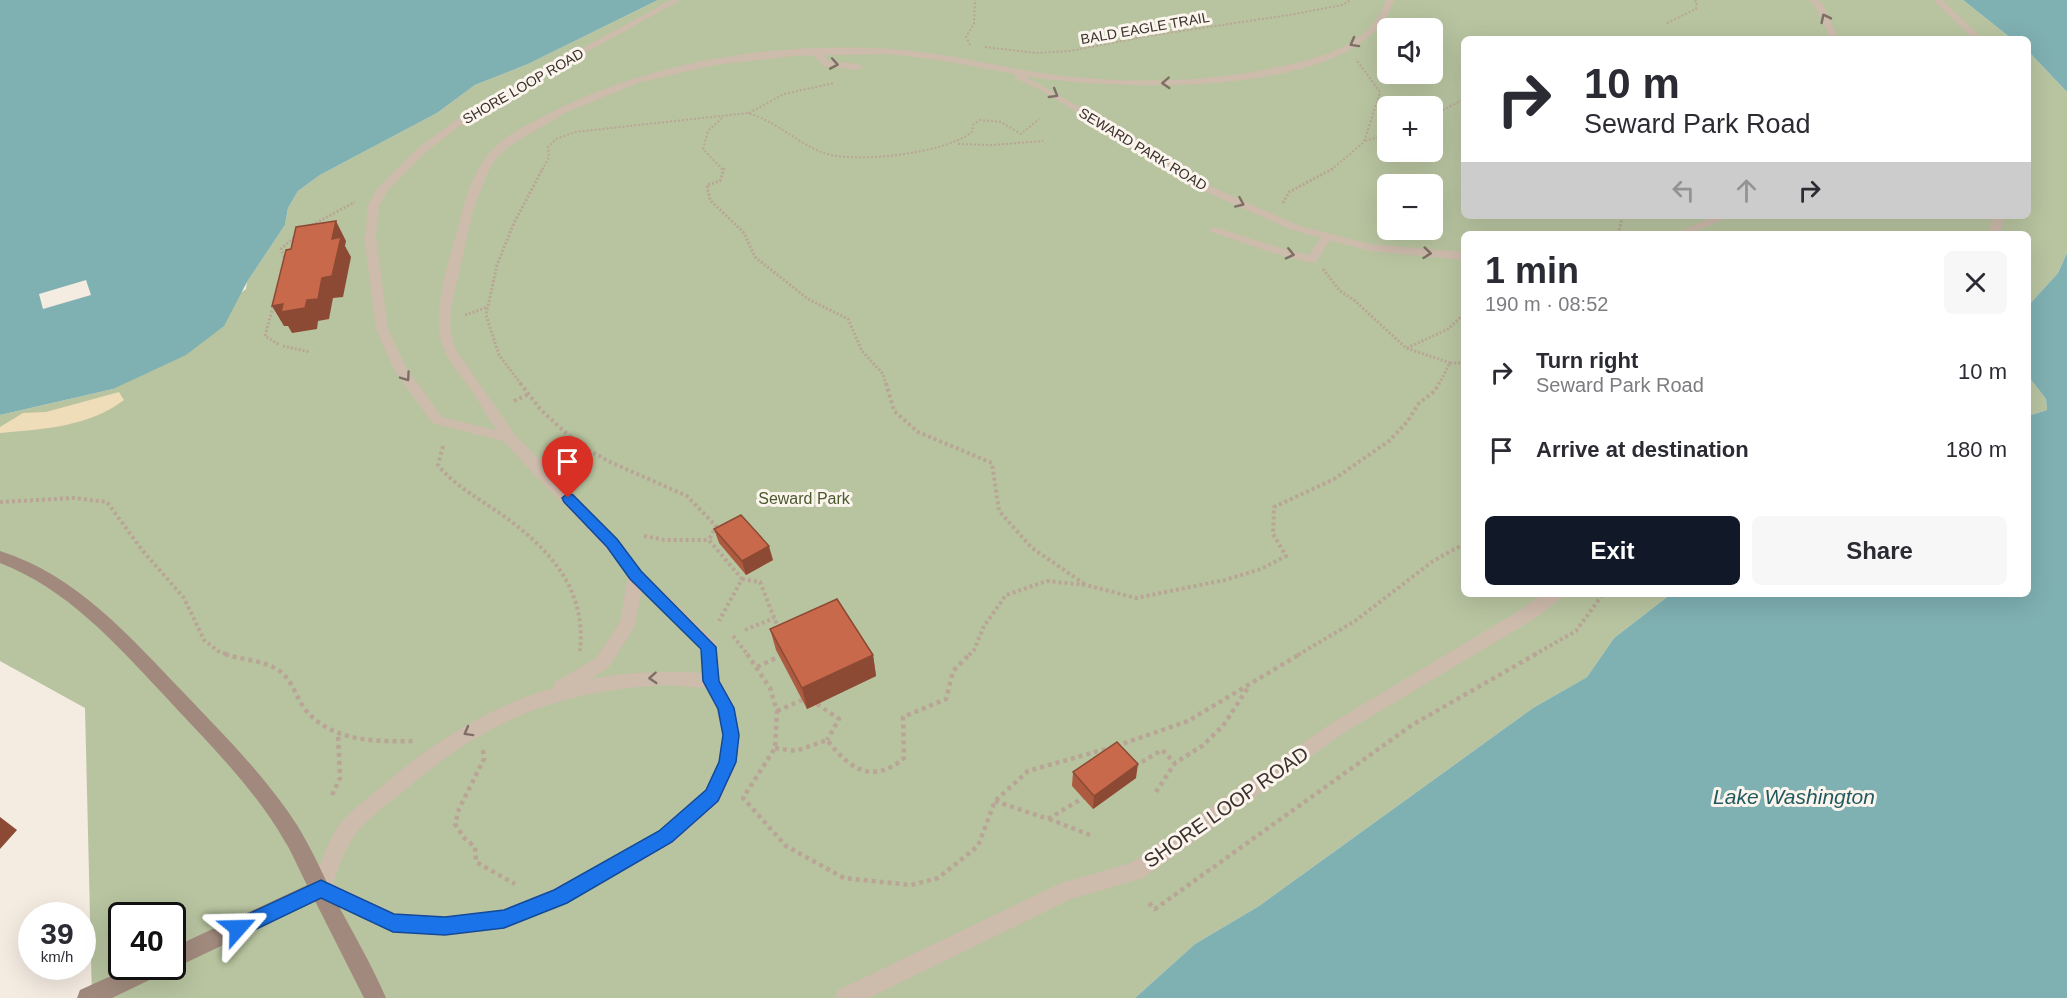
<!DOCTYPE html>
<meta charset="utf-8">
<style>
:root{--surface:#fff;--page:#f7f7f7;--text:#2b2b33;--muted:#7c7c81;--accent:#111827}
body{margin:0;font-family:Helvetica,sans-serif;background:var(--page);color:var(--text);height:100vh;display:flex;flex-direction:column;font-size:22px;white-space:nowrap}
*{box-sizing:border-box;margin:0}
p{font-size:20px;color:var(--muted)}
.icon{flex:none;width:33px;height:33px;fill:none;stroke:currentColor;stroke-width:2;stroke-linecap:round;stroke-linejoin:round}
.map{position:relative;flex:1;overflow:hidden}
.sheet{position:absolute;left:1461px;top:231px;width:570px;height:366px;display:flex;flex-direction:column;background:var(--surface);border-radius:9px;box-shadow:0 6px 24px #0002}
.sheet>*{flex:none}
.banner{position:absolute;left:1461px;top:36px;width:570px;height:183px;border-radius:9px;box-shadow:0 6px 24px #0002;background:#fff;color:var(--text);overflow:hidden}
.controls{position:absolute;left:1377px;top:18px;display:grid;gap:12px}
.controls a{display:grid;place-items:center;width:66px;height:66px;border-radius:9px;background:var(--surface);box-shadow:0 6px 24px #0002;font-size:30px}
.speed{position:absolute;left:18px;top:902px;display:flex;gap:12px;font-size:30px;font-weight:700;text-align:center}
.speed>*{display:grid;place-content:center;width:78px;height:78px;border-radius:50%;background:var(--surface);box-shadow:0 6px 24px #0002;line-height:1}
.speed small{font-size:15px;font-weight:400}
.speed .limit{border:3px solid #111;border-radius:9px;background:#fff;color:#111}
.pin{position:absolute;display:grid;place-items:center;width:51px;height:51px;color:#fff;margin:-62px -26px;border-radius:50% 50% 50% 0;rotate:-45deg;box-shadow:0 0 6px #0007}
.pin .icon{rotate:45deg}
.me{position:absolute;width:66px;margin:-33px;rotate:65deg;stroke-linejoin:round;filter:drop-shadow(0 0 4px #0008)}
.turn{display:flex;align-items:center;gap:21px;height:126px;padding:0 24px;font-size:27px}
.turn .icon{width:78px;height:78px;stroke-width:2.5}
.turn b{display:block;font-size:42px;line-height:51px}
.lanes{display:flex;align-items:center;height:57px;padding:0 24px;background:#0003;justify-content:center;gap:30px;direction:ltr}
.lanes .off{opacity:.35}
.round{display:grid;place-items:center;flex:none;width:63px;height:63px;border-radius:9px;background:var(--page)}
.overview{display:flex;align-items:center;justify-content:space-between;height:102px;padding:0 24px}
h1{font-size:36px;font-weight:700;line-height:45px}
.primary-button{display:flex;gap:12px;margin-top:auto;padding:12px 24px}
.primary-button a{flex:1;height:69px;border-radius:9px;background:var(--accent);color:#fff;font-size:24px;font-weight:700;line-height:69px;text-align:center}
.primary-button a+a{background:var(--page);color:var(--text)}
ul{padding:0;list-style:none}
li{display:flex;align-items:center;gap:18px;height:78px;padding:0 24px}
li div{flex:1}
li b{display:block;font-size:22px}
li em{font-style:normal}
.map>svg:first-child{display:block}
.green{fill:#b8c4a0;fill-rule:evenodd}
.sand{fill:#efdcb8}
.water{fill:#7fb0b2}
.pier{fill:#f4ebe1}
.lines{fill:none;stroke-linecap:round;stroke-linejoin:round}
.path-far3{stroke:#b9a596;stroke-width:2;stroke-dasharray:2 2;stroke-linecap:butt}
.path-far2{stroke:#b9a596;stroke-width:3;stroke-dasharray:2 2;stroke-linecap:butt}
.path-far1{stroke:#b9a596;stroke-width:4;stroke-dasharray:3 3;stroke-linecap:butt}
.path{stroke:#b9a596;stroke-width:4.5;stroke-dasharray:4 4;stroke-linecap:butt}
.lane{fill:#cdbbac;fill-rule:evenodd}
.street{fill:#cdbbac;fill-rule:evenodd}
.secondary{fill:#a18a7d;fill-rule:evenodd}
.wall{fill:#ac5a40}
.shaded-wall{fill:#8c4a34}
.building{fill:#c8694b;stroke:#8c4a34;stroke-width:1.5}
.oneway{stroke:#7d6f65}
.route{fill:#1a73e8;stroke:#114b97;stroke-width:1.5}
.labels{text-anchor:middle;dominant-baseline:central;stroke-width:6;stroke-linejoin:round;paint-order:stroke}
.far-street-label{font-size:14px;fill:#3b302b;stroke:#fbf5ee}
.park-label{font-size:16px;fill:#4a5a2e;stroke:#fbf5ee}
.near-street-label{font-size:20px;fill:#3b302b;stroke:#fbf5ee}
.near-water-label{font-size:21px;font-style:italic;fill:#1f5a5e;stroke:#fbf5ee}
</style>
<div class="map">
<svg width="2067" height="998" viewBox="0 0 2067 998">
<rect width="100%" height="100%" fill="#f4ebe1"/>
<!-- green -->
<g class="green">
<path d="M 658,0 L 1963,0 L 2012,39 L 1464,39 L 1464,216 L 2028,216 L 2028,51 L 2067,92 L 2067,253 L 2058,273 L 2028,306 L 2028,234 L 1464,234 L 1464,594 L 1671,594 L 1614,638 L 1587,677 L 1533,708 L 1259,906 L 1195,944 L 1135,998 L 92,998 L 85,708 L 0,661 L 0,415 L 113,389 L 246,289 L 247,282 L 285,225 L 288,208 L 298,191 L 320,175 L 437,113 L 475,85 L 528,64 ZM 1388,28 L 1432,28 L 1432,74 L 1388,74 ZM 1388,106 L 1432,106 L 1432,152 L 1388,152 ZM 1388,184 L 1432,184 L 1432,230 L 1388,230 ZM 122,915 L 172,915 L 172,966 L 122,966 Z"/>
<path d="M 2028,376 L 2046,399 L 2047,410 L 2028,416 Z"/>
</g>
<!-- sand -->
<path class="sand" d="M 119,392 L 124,400 C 89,427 43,429 0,433 L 0,427 L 23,413 L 46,412 Z"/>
<!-- water -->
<g class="water">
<path d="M 0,0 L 658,0 L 528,64 L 475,85 L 437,113 L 320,175 L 298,191 L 288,208 L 285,225 L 247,282 L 224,326 L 186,355 L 113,389 L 0,415 Z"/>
<path d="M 1963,0 L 2067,0 L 2067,92 L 2028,51 L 2028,39 L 2012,39 Z"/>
<path d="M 2067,253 L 2067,998 L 1135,998 L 1195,944 L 1259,906 L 1533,708 L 1587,677 L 1614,638 L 1671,594 L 2028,594 L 2028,416 L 2047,410 L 2046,399 L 2028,376 L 2028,306 L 2058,273 Z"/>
</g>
<!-- pier -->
<path class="pier" d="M 86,280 L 91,295 L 43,309 L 39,294 Z"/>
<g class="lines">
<!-- path-far3 -->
<g class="path-far3">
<path d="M 1667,23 L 1696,9 L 1697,2 L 1694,0"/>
<path d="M 970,45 L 966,37 L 974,24 L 975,0"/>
<path d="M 985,47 L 1036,53 L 1070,51 L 1148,36 L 1289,15 L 1342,5 L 1351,0"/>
<path d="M 749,113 L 784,94 L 834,83"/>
<path d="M 1432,116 L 1464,99"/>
<path d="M 722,118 L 708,131 L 703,149 L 723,170"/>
<path d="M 1365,141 L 1388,134"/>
<path d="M 958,144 L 993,145 L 1043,141"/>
<path d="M 542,170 L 549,157 L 548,147 L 556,139 L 575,132 L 748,113 C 775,121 795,141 821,152 C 852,165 947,153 972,132 L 973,125 L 980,120 L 1001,122 L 1021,134 L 1039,119"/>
<path d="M 1331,170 L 1364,142 L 1380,92 L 1356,59"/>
</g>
<!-- path-far2 -->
<g class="path-far2">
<path d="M 724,168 L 720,181 L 707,185 L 710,200 L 744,233 L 755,257 L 808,299 L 848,319 L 862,351 L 883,374 L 886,384"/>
<path d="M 1283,203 L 1289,192 L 1334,168"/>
<path d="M 312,225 L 355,202"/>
<path d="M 1618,234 L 1623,216"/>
<path d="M 285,261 L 281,249 L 298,234"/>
<path d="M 1323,269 L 1340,291 L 1354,300 L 1406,348 L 1450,363"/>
<path d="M 274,303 L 265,336 L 280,345"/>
<path d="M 465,315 L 488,307"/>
<path d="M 283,346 L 310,352"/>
<path d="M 1407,348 L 1448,329 L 1464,314"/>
<path d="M 521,384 L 499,355 L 486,315 L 497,265 L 514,223 L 543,168"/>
<path d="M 1439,384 L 1450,363 L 1464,363"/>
</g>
<!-- path-far1 -->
<g class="path-far1">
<path d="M 520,383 L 540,409 L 578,444 L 608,461 L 687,496 L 716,526 L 709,540"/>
<path d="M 886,383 L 894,411 L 918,432 L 992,463 L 999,511 L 1032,548 L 1086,585"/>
<path d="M 514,401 L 529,394"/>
<path d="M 443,446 L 438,465 C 454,485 475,496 495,510 C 546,545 587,586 580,651"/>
<path d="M 0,502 L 74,498 L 107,502 L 142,550 L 184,598 L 204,640 L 218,651 L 229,655"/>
<path d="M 644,536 L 665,540 L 709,540 L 742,579 L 719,621"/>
<path d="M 742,579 L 760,582 L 779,630"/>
<path d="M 745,630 L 774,618"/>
<path d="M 733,636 L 748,655"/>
<path d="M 969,655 L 974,650 L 984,626 L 1006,595 L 1047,581 L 1086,585 L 1136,598 L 1225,580 L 1261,569 L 1286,556 L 1273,534 L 1274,507 L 1334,479 L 1389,441 L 1407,422 L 1419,403 L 1435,391 L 1439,383"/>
<path d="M 1298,655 L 1355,621 L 1433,561 L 1464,544"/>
<path d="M 1534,655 L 1576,631 L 1603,594"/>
</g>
<!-- path -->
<g class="path">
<path d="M 225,654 C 242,660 263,660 278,670 C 292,679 295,695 304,708 C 330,742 377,742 415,741"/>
<path d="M 747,654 L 770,688 L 777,711 L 775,748 L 743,798 L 786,846 L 844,878 L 911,885 L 938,878 L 978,846 L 995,801 L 1028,771 L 1109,748"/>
<path d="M 757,667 L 778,657"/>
<path d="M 817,704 L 839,719 L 827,740"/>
<path d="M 777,711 L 802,700"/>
<path d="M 1116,746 L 1188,721 L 1300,654"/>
<path d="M 775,748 L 796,751 L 827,740 C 850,769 872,785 904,758 L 903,717 L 946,699 L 953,671 L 970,654"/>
<path d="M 483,750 L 484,759 L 459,809 L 455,824 L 464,838 L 475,847 L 476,862 L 515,884"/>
<path d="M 1135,766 L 1162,750 L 1175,763"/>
<path d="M 1156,792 L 1175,763 L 1202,746 L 1223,726 L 1249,686"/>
<path d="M 332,795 L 340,778 L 338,734"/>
<path d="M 995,801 L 1048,819 L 1083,798"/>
<path d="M 1049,819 L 1090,835"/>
<path d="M 1149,903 L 1155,909 L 1412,725 L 1536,654"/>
</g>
<!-- lane -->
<g class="lane">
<path d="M 812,49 L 818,49 L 829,61 L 858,64 L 863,67 L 858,70 L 823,66 L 810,51 Z"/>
<path d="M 1215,227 L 1280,248 L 1309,255 L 1323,234 L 1331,234 L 1333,236 L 1316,262 L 1312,263 L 1273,253 L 1211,232 L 1209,230 Z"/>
<path d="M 370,233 L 376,236 L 388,329 L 407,369 L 442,417 L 515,435 L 517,438 L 515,441 L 510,443 L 432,423 L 394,370 L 376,329 L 364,236 Z"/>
<path d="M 1543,594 L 1563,594 L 1561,598 L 1534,619 L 1342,734 L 1143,878 L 1071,899 L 869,998 L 835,998 L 838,990 L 1061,883 L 1131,863 L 1330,724 L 1522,609 Z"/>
</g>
<!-- street -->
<g class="street">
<path d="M 671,0 L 681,0 L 478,112 L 426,152 L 388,190 L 379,206 L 376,236 L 374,238 L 366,238 L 367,206 L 378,188 L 418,148 L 472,108 Z"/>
<path d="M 1386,0 L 1394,0 C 1364,102 1109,90 1025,76 L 1144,144 L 1196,180 L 1300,226 L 1370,244 L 1464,252 L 1464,260 L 1370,251 L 1292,230 L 1188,184 L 1136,148 L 1040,90 L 1015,78 L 1015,74 L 938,60 L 890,54 L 794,56 L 715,65 L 641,82 L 567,112 L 509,146 L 495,160 L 487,174 L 473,211 L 451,308 L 450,328 L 455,348 L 515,435 L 618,539 L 642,571 L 715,642 L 717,647 L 720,680 L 735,708 L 740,735 L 737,762 L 719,802 L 673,843 L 567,903 L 504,929 L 445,936 L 393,933 L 314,895 L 311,888 C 320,867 326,844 339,825 C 349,812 363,802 376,791 C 429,745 485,708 553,688 L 555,682 L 596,658 L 620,622 L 628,576 C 592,527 544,489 505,442 C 492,425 481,405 469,387 C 460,374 447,360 442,344 C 431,314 450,255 459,224 C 465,199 473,171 491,151 C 507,133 531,123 552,112 C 655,60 777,42 892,49 C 940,52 987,64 1035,72 C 1121,85 1210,84 1295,63 C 1333,54 1373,40 1386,0 ZM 642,590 L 701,649 L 702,673 C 664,671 628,672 590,679 L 608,668 L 634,628 ZM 666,685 L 706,688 L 717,709 L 722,735 L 719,762 L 705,790 L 659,831 L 553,889 L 504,909 L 445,916 L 394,913 L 333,884 C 338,869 343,854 351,841 C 362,822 383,808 400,794 C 485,721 554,691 666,685 Z"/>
<path d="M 1808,0 L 1817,0 L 1822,3 L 1839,39 L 1831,39 L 1815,6 Z"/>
<path d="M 1933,0 L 1942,0 L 1983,39 L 1974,39 Z"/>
<path d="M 1716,216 L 1732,216 L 1689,234 L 1673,234 Z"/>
<path d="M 1993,216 L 2005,216 L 2000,234 L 1988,234 Z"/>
</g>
<!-- secondary -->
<path class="secondary" d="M 0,551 C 77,575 131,638 185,694 C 224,735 266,777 297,825 C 312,849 324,877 336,901 C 353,933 372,965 386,998 L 364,998 L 315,901 L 179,966 L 172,969 L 167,967 L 164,973 L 112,998 L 77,998 L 80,990 L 133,966 L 172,966 L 172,948 L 307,885 C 299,870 293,854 284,840 C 253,786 204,739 162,693 C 114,642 67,589 0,563 Z"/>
</g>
<!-- wall -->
<g class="wall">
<path d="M 714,529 L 773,560 L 746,575 L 719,543 Z"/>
<path d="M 770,629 L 873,655 L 876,676 L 807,709 L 776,650 Z"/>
<path d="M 1073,772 L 1136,778 L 1093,809 L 1072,786 Z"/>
</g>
<!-- shaded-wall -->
<g class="shaded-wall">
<path d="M 336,221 L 346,241 L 345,246 L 351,257 L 343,297 L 333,298 L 329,319 L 318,321 L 317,329 L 292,333 L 288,326 L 284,326 L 272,306 L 307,300 L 322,278 Z"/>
<path d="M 769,546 L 773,560 L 746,575 L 742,561 Z"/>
<path d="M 873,655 L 876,676 L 807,709 L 802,688 Z"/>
<path d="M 1138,764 L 1136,778 L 1093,809 L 1094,796 Z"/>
<path d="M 0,817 L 17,830 L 0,849 Z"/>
</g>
<!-- building -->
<g class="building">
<path d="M 336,221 L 332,239 L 341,237 L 332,276 L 322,278 L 318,299 L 307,300 L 305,308 L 281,312 L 283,304 L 272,306 L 286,250 L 291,249 L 296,227 Z"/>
<path d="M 741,515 L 769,546 L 742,561 L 714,529 Z"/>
<path d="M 837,599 L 873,655 L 802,688 L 770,629 Z"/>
<path d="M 1117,742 L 1138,764 L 1094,796 L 1073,772 Z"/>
</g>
<!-- one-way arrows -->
<defs><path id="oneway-chevron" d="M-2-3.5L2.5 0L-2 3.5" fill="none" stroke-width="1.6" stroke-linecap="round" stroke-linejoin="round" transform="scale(1.5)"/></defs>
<g class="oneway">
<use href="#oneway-chevron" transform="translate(1825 18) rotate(-116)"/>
<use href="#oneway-chevron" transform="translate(1354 43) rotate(151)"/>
<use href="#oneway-chevron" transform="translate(834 64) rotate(10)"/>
<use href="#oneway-chevron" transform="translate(1166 83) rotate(177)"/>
<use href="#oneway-chevron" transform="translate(1054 94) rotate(31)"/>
<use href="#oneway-chevron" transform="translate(1240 203) rotate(24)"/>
<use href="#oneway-chevron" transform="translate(1427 253) rotate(6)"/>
<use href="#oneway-chevron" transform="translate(1290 254) rotate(13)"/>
<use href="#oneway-chevron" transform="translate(406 377) rotate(55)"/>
<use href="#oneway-chevron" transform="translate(653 678) rotate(176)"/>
<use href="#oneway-chevron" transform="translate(468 732) rotate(151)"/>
</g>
<!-- route -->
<path class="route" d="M 568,493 L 573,495 L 617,539 L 641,571 L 716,647 L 719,681 L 734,708 L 739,735 L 736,762 L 718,801 L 672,842 L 567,903 L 504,928 L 445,935 L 393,932 L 321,898 L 244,935 L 238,937 L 231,935 L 228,928 L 231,922 L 321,880 L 394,914 L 445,917 L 504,910 L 554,890 L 659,831 L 706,790 L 719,762 L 723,735 L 718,709 L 703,681 L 701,649 L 630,579 L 607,547 L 564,502 L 562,498 Z"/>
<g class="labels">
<!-- far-street labels -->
<g class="far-street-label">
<text transform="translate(1145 28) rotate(-10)">BALD EAGLE TRAIL</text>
<text transform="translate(523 86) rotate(-30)">SHORE LOOP ROAD</text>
<text transform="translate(1143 149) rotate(31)">SEWARD PARK ROAD</text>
</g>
<!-- park labels -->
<g class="park-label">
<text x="804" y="498">Seward Park</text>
</g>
<!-- near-street labels -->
<g class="near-street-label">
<text transform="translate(1226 807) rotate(-35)">SHORE LOOP ROAD</text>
</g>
<!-- near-water labels -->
<g class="near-water-label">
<text x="1794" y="796">Lake Washington</text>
</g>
</g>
</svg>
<div class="controls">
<a><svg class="icon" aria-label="sound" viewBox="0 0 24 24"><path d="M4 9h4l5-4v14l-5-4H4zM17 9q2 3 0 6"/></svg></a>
<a>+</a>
<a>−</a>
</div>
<div class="speed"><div>39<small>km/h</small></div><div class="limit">40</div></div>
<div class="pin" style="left:568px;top:498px;background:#d93025"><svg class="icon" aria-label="arrive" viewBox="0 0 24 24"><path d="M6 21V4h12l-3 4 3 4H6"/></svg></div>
<svg class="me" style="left:238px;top:928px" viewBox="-20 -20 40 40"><path d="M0-17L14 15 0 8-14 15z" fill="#1a73e8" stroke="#fff" stroke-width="4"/></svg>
<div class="banner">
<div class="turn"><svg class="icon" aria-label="right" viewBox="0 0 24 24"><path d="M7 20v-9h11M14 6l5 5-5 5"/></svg><div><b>10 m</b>Seward Park Road</div></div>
<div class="lanes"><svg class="icon off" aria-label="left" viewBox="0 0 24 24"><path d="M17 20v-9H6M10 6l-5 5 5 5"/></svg><svg class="icon off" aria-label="ahead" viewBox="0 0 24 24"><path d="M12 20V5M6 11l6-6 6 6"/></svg><svg class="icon" aria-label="right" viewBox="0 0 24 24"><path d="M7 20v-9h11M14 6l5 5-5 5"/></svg></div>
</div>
<section class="sheet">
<div class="overview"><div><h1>1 min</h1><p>190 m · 08:52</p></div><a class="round"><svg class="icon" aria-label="close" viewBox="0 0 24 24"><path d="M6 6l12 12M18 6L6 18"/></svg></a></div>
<ul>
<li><svg class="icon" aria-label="right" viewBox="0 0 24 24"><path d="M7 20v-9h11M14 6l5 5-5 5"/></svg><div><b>Turn right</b><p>Seward Park Road</p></div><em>10 m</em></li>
<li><svg class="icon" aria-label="arrive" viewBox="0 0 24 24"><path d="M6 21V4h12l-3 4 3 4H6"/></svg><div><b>Arrive at destination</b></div><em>180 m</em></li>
</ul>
<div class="primary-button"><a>Exit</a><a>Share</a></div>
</section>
</div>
